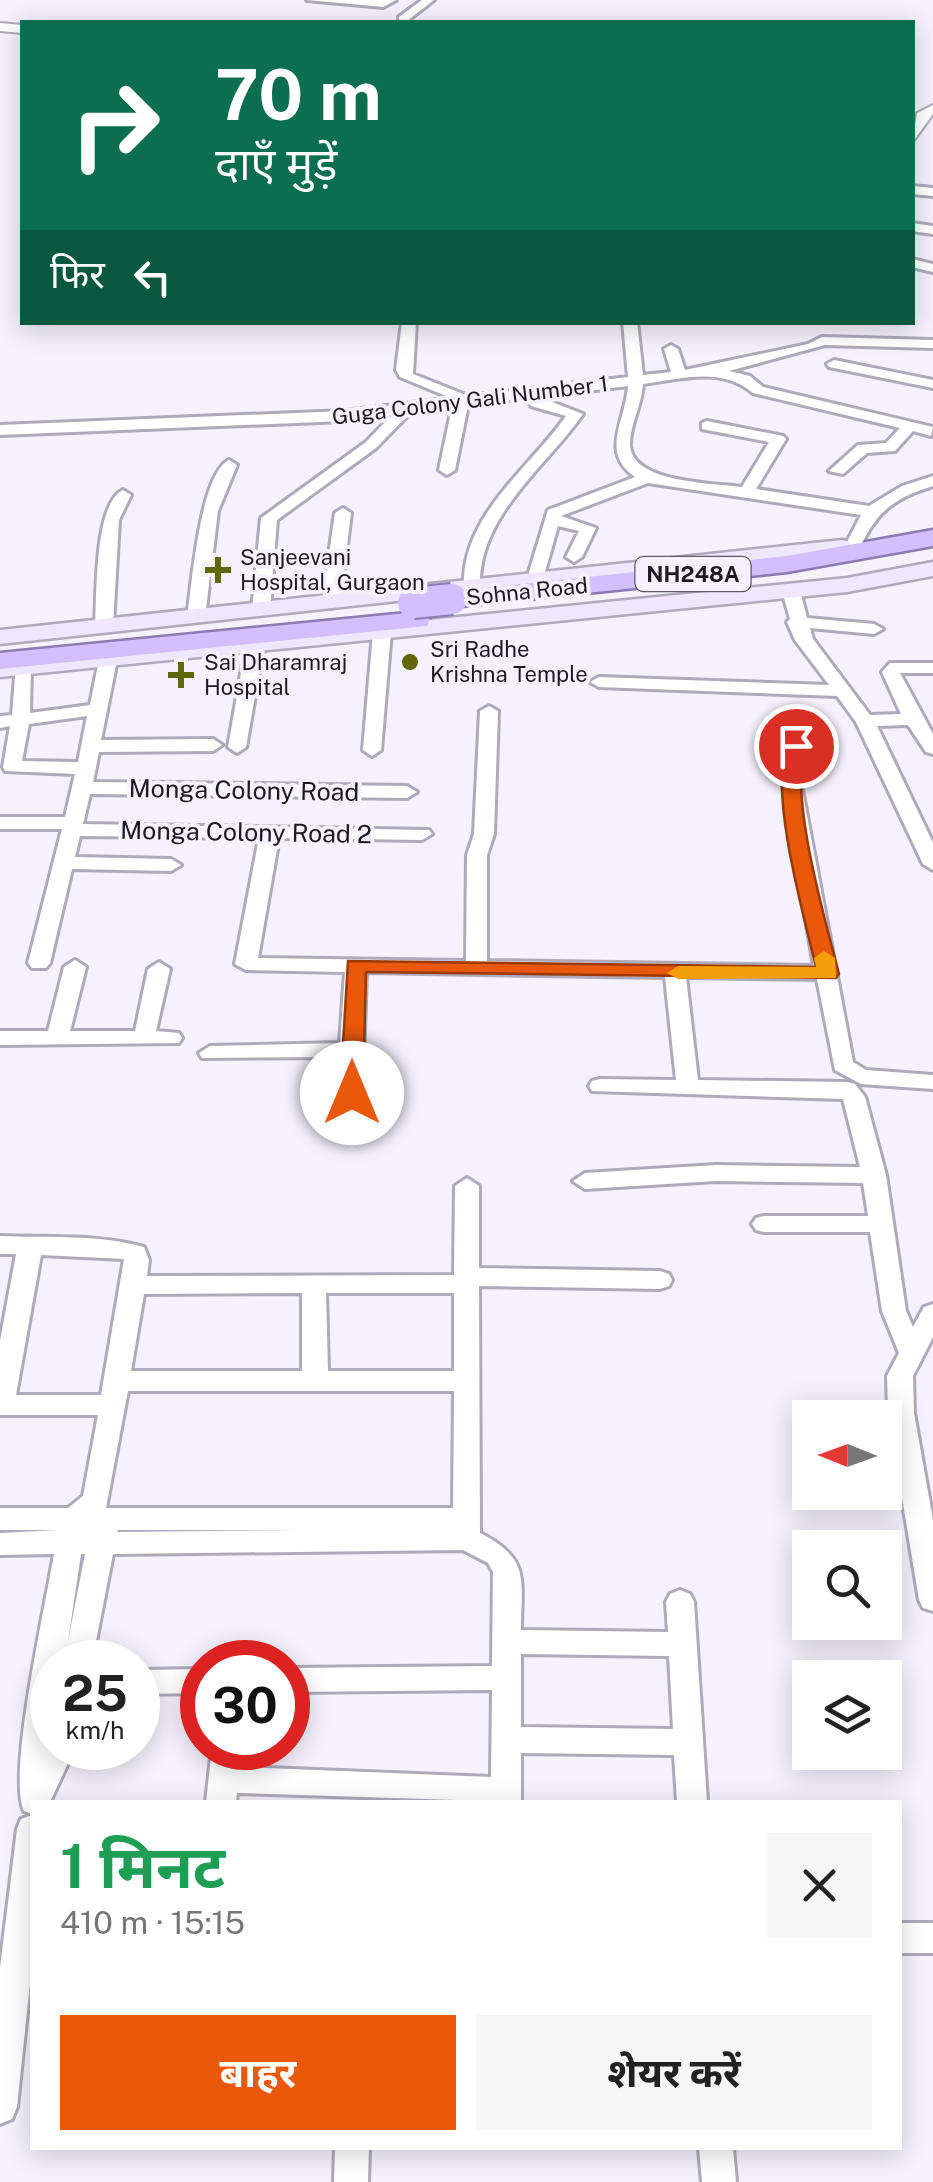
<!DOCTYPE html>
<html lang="hi">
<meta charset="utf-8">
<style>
:root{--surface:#fff;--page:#f6f6f6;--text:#222;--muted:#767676;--accent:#ea580c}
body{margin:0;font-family:"Public Sans","Noto Sans Devanagari",sans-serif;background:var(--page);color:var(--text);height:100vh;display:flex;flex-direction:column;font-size:38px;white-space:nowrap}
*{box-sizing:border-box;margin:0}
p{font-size:32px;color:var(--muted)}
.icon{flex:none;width:55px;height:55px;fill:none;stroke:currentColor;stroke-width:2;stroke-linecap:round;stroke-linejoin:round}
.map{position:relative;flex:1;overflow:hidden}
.sheet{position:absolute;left:30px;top:1800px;width:872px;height:350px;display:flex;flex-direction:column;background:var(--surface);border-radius:0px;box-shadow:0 5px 25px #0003}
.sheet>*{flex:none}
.banner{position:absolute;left:20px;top:20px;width:895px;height:305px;border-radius:0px;box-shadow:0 5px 25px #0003;background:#0b6e4f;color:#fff;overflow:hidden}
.needle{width:65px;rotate:271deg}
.fabs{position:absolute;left:792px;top:1400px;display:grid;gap:20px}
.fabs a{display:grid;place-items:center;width:110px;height:110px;border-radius:0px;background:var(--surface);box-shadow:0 5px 25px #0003;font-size:50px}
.speed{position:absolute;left:30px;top:1640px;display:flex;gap:20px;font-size:50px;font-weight:700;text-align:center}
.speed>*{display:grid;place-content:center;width:130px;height:130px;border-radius:50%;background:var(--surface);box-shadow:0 5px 25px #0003;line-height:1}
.speed small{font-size:25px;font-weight:400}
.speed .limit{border:15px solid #d22;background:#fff;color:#111}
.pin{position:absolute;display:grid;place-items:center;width:85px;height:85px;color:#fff;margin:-42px;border:5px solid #fff;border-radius:50%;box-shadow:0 2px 10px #0007}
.me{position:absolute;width:110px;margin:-55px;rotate:0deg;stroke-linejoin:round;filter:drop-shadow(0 0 8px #0008)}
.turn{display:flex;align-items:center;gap:35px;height:210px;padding:0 30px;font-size:45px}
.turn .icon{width:130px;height:130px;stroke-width:2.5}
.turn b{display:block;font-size:70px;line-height:85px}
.then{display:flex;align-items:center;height:95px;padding:0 30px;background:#0003;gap:20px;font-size:38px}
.round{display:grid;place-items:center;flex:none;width:105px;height:105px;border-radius:0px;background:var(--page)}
.head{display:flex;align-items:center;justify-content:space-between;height:170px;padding:0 30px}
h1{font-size:60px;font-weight:700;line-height:75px;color:#1e9e55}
.primary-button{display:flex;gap:20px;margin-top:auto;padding:20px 30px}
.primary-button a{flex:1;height:115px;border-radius:0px;background:var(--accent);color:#fff;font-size:40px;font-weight:700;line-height:115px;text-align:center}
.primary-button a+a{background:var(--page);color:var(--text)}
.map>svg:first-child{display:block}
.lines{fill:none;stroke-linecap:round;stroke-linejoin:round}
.minor-casing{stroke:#aeaaba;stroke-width:6}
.tertiary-casing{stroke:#aeaaba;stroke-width:4}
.secondary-casing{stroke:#aeaaba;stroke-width:5}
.trunk-casing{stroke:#8b7bb0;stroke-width:5}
.minor{fill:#fff;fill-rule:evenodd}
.tertiary{fill:#fff;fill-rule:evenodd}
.secondary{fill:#eee7ff;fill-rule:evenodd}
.trunk{fill:#d2bffe;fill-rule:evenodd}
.trunk-bridge-casing{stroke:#8b7bb0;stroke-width:34;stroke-linecap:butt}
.trunk-bridge{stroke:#d2bffe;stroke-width:30}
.route{fill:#ea580c;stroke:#983908;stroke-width:2.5}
.slow{fill:#f59e0b}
.poi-dot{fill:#606706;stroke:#f5f2fd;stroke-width:4}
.labels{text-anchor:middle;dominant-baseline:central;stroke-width:8;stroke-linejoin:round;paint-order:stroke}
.far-street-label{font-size:22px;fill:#1c1a20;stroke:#f5f2fd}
.far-poi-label{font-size:22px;fill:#1c1a20;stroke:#f5f2fd;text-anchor:start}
.shield{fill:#f5f2fd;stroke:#5d5b62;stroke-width:2.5}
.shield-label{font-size:22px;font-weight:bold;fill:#1c1a20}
.street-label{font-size:25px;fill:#1c1a20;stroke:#f5f2fd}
</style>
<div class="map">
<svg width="933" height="2182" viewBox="0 0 933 2182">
<rect width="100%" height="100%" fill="#f5f2fd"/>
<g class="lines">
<!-- minor casing -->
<g class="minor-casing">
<g id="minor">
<path d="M 307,0 L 396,0 L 383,7 Z"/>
<path d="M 422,0 L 434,0 L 407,21 L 399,21 L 399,17 Z"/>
<path d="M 912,186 L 933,188 L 933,196 L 912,194 Z"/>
<path d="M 912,223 L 933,226 L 933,234 L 912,231 Z"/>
<path d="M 912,259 L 933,264 L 933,272 L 912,267 Z"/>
<path d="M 402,322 L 416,322 L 413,374 L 468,396 L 628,377 L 623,322 L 637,322 L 643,375 L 671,372 L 664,349 L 671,345 L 678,349 L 685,370 L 808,344 L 822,337 L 933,340 L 933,348 L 825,345 L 729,371 L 750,376 L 763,387 L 933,427 L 931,436 L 913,431 L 895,451 L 867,453 L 843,474 L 829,471 L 858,445 L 886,443 L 900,428 L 753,393 C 721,366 681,379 643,384 C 642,405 629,426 630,446 C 633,483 713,483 742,487 L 769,442 L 702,429 L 702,423 L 707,421 L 783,436 L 786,439 L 756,489 L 869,506 L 902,486 L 933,476 L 933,486 C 893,498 875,513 859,550 L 853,551 L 845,546 L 861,515 L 648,483 L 561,516 L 596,528 L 582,557 L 574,562 L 566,557 L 579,531 L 558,526 L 542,582 L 534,587 L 526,582 L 548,510 L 635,477 C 599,452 626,420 628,386 L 539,397 L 583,414 C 545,468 477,517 480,588 L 472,593 L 464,588 C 461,516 528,470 566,416 L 531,406 L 526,398 L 468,405 L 455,470 L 447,475 L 439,470 L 452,407 L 411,412 L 376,448 L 277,520 L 270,610 L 261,615 L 252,610 L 261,518 L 366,442 L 392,415 L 345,421 L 0,435 L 0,425 L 345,411 L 451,398 L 400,377 L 396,370 Z"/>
<path d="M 834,360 L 933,380 L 933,388 L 829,367 L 827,364 Z"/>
<path d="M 229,460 L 237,465 L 218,511 L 205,617 L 196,622 L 187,617 C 192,585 200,474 229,460 Z"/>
<path d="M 123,490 L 131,495 L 119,520 L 113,626 L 104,631 L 95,626 C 97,596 94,504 123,490 Z"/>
<path d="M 343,508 L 351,513 L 340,603 L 331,608 L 322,603 L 335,513 Z"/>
<path d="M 791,586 L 800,591 L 807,618 L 874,624 L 883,629 L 874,634 L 810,628 L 813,639 L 870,715 L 901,714 L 882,672 L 890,663 L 933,663 L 933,673 L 900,673 L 933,734 L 933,754 L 926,752 L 908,725 L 877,726 L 933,843 L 933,870 L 923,864 L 856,722 L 837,696 L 599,687 L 590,682 L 599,677 L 829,685 L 795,640 L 787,622 L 790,619 L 782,591 Z"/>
<path d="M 382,627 L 391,632 L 381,750 L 372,756 L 363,750 L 373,632 Z"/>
<path d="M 255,640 L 264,645 L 246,747 L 237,753 L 228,747 L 246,645 Z"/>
<path d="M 108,655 L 117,660 L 101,740 L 213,739 L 222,745 L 213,751 L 99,752 L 93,782 L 407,786 L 417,792 L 407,798 L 90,794 L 83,824 L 429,830 L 432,834 L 422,840 L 279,838 L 258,958 L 466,961 L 467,855 L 474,834 L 480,711 L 489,706 L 498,711 L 494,834 L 487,855 L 487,961 L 814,966 L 780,768 L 789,743 L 803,743 L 805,747 L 798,768 L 853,1062 L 866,1070 L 933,1075 L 933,1089 L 861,1084 L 835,1070 L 817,979 L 686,977 L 698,1080 L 847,1082 L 855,1084 L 865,1097 L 886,1175 L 906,1311 L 913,1327 L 924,1307 L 933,1304 L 933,1337 L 913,1376 L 914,1413 L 933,1520 L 933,1611 L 923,1608 L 919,1600 L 888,1413 L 887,1376 L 899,1353 L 882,1311 L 870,1232 L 764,1232 L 756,1230 L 752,1224 L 756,1218 L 764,1216 L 868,1216 L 863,1183 L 716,1181 L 585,1189 L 573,1181 L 585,1173 L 716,1165 L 860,1167 L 843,1099 L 592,1091 L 589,1086 L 592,1081 L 600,1079 L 676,1080 L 665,977 L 366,972 L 362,1093 L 351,1100 L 340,1093 L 340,1057 L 202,1058 L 199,1053 L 210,1046 L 340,1043 L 345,972 L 246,970 L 235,964 L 259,838 L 80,836 L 75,857 L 171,859 L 181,865 L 171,871 L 72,869 L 50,963 L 46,968 L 32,968 L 28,963 L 62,829 L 0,829 L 0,817 L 65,817 L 75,774 L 5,771 L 3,767 L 10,726 L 0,728 L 0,716 L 12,715 L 16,664 L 28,664 L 31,668 L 30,713 L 90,705 L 99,660 ZM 87,716 L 78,762 L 22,761 L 29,724 Z"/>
<path d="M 75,960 L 86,967 L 70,1031 L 135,1031 L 148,969 L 159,962 L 170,969 L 156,1031 L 179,1033 L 182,1038 L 179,1043 L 0,1045 L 0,1031 L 48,1031 L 64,967 Z"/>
<path d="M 467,1178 L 479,1186 L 479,1268 L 660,1271 L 669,1274 L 672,1280 L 669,1286 L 660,1289 L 479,1286 L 480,1533 C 531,1559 521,1579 521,1630 L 668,1632 L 666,1602 L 670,1594 L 680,1590 L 690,1594 L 694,1602 L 707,1802 L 677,1802 L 674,1755 L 521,1753 L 521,1802 L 237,1793 L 236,1802 L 206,1802 L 212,1748 L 242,1748 L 240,1767 L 491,1777 L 492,1690 L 288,1692 L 288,1668 L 492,1666 L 493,1572 L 488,1563 L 463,1550 L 113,1554 L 92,1662 L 52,1662 L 52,1748 L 75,1748 L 50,1802 L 32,1802 L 32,1814 L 24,1811 C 7,1776 46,1603 54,1554 L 0,1555 L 0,1533 L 58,1530 L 0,1530 L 0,1508 L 68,1508 L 83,1496 L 98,1415 L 0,1415 L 0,1341 L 16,1254 L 0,1254 L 0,1236 C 47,1238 98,1234 144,1247 L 149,1260 L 147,1276 L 454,1275 L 455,1186 ZM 41,1255 L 124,1259 L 101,1395 L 16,1395 ZM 302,1293 L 302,1371 L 131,1371 L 144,1294 ZM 326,1293 L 454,1293 L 454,1371 L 328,1371 ZM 128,1391 L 454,1391 L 453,1508 L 106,1508 ZM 118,1530 L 302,1530 L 117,1532 ZM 81,1554 L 85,1554 L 68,1641 ZM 521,1654 L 669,1656 L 673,1729 L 521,1727 Z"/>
<path d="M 202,1669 L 202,1693 L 138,1694 L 138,1670 Z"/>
<path d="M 32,1815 L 32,1964 L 17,2107 L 12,2119 L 0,2124 L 0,1968 L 17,1829 L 21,1819 Z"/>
<rect x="900" y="1923" width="33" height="30"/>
<path d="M 335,2148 L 369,2148 L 368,2182 L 334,2182 Z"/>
<path d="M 699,2148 L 733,2148 L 736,2182 L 702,2182 Z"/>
</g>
</g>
<!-- tertiary casing -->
<g class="tertiary-casing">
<g id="tertiary">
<path d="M 0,23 L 22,25 L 22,33 L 0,31 Z"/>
<path d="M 933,105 L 933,114 L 912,143 L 917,113 Z"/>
</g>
</g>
<!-- secondary casing -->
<g class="secondary-casing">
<g id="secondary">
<path d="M 842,540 L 850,542 L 850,552 L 0,644 L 0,630 Z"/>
<path d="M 933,562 L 933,576 L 847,592 L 0,677 L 0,663 L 847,578 Z"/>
</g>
</g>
<!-- trunk casing -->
<g class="trunk-casing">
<g id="trunk">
<path d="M 933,530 L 933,546 L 787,572 L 452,607 L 439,599 L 452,591 L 787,556 Z"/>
<path d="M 417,612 L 427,614 L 430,620 L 427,626 L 0,669 L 0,653 Z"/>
</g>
</g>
<!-- minor -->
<use href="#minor" class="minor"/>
<!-- tertiary -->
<use href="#tertiary" class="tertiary"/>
<!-- secondary -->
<use href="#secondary" class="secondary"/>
<!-- trunk -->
<use href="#trunk" class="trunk"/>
<!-- trunk-bridge casing -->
<g class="trunk-bridge-casing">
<path id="trunk-bridge" d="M 413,603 L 452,599"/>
</g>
<!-- trunk-bridge -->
<use href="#trunk-bridge" class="trunk-bridge"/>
</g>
<!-- route -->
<path class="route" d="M 796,741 L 805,746 C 789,797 825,919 839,974 L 836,978 L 366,972 L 363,1093 L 360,1098 L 343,1098 L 340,1093 L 348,961 L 816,967 C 803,913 770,796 786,746 Z"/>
<!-- slow -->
<path class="slow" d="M 824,951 L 835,958 L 836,978 L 678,979 L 667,973 L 678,966 L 816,967 L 814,958 Z"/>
<!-- markers -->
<g class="poi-dot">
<path d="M213 555h10v10h10v10h-10v10h-10v-10h-10v-10h10z"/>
<circle cx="410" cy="662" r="10"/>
<path d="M176 660h10v10h10v10h-10v10h-10v-10h-10v-10h10z"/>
</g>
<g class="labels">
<!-- far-street labels -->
<g class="far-street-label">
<text transform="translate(470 400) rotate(-7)">Guga Colony Gali Number 1</text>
<text transform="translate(527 591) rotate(-6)">Sohna Road</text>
</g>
<!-- far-poi labels -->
<g class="far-poi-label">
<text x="240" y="557">Sanjeevani<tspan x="240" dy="25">Hospital, Gurgaon</tspan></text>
<text x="430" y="649">Sri Radhe<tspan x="430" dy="25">Krishna Temple</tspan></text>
<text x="204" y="662">Sai Dharamraj<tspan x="204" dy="25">Hospital</tspan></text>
</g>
<!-- shield labels -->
<rect class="shield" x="635.5" y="557" width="115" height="34" rx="8"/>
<g class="shield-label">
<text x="693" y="574">NH248A</text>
</g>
<!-- street labels -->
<g class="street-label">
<text transform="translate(244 790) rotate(1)">Monga Colony Road</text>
<text transform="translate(246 832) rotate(1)">Monga Colony Road 2</text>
</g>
</g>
</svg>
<div class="fabs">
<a><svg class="needle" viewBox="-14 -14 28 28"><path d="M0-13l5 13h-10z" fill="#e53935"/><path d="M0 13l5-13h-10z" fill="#767676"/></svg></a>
<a><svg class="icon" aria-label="search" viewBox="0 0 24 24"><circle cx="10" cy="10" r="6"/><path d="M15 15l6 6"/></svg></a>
<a><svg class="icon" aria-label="layers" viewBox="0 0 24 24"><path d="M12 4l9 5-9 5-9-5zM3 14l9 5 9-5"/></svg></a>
</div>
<div class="speed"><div>25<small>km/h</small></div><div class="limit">30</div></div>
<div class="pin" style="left:796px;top:746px;background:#d93025"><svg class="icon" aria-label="arrive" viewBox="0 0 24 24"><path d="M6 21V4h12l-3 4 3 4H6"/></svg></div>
<svg class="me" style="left:352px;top:1093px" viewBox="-20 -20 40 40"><circle r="19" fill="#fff"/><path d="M0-13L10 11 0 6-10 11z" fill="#ea580c"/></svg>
<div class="banner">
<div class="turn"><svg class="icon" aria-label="right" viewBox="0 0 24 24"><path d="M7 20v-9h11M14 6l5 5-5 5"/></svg><div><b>70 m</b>दाएँ मुड़ें</div></div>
<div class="then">फिर<svg class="icon" aria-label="left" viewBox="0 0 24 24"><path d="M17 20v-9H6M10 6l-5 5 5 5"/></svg></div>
</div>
<section class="sheet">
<div class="head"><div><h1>1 मिनट</h1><p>410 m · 15:15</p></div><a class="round"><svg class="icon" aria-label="close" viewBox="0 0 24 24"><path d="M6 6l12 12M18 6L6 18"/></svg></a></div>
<div class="primary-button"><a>बाहर</a><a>शेयर करें</a></div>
</section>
</div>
